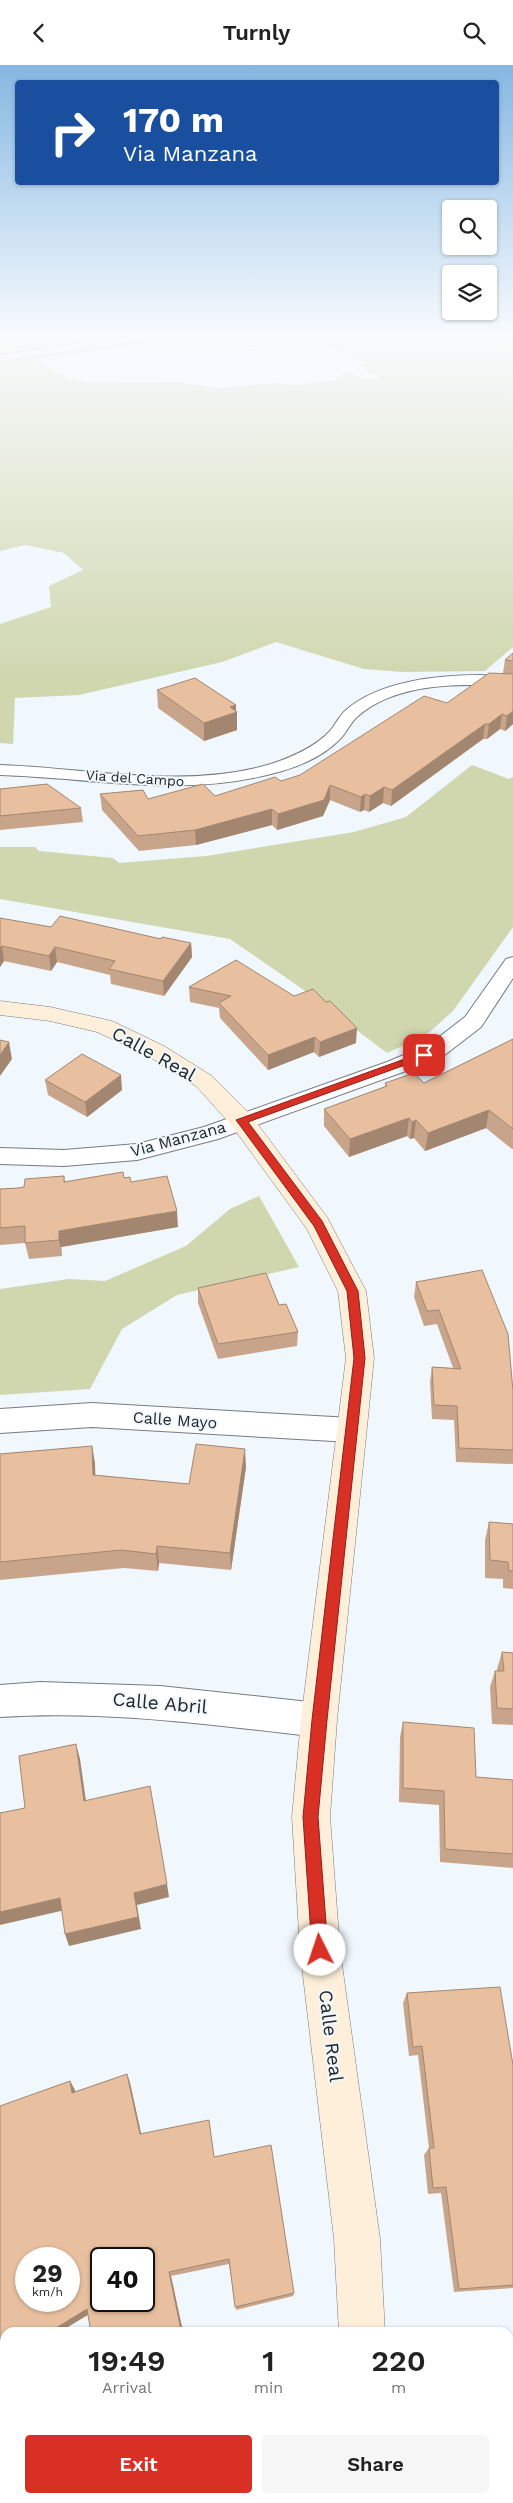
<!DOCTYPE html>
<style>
:root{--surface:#fff;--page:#f6f6f6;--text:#222;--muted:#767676;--accent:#d93025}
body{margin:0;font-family:"Work Sans",sans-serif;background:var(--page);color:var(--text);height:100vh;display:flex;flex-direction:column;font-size:19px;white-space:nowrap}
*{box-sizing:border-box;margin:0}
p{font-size:16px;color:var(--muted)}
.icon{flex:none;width:28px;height:28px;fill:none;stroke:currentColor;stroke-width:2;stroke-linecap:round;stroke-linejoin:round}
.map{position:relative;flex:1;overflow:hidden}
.panel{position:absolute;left:0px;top:2262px;width:514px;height:176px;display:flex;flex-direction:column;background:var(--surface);border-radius:15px 15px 0 0;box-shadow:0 1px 4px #0004}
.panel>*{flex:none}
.top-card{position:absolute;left:15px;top:15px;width:484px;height:105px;border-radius:5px;box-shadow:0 1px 4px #0004;background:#1a4fa0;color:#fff;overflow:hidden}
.fabs{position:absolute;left:442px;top:135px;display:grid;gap:10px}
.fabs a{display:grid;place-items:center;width:55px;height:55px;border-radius:5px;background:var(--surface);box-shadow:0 1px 4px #0004;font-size:25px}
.speed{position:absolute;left:15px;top:2182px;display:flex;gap:10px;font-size:25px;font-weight:700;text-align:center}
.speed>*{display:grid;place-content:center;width:65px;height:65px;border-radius:50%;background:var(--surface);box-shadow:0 1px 4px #0004;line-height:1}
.speed small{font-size:12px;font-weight:400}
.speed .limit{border:2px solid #111;border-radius:8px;background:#fff;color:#111}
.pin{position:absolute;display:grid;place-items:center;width:42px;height:42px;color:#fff;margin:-21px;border-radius:10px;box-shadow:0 2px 8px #0006}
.me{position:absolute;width:55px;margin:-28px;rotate:356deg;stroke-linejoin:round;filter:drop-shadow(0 0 4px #0008)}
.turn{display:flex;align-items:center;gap:18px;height:105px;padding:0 25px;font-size:22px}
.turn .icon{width:65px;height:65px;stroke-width:2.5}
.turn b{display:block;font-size:35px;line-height:42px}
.eta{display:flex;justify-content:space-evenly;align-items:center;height:85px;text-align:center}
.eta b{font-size:30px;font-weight:600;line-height:35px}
.button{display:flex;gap:10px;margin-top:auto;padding:10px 25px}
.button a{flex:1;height:58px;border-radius:5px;background:var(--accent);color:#fff;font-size:20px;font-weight:600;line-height:58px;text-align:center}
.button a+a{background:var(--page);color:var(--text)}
header{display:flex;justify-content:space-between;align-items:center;height:65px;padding:0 25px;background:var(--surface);font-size:22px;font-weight:600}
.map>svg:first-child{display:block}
.green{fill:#d0d7af}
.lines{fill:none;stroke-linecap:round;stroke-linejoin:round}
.street-casing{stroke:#767c81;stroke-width:2}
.secondary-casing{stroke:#767c81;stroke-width:1}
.street{fill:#fff;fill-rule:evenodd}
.secondary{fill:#fdefda;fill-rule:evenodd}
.wall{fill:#c8a58a}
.shaded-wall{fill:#a28670}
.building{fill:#e8c0a0;stroke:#a28670;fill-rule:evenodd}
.route{fill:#d93025;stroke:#8d1f18}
.labels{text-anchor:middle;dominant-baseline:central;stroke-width:4;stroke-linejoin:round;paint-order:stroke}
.far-street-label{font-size:14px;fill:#232628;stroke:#f0f7fd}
.street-label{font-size:16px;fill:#232628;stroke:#f0f7fd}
.near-street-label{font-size:19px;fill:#232628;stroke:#f0f7fd}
</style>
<header><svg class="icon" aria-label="back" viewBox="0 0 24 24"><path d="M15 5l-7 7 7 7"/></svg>Turnly<svg class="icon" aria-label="search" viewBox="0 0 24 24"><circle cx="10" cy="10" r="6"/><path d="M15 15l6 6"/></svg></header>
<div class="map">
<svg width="513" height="2438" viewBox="0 0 513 2438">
<rect width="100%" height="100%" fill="#f0f7fd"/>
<!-- green -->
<g class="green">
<path d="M 0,271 L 188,271 L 36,295 L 67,313 L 91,318 L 180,317 L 219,323 L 271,318 L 297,320 L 337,315 L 341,310 L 349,307 L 362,314 L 380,313 L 360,301 L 367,298 L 351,288 L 328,281 L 334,278 L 315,273 L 320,271 L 513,271 L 513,582 L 485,606 L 403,607 L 364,604 L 276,577 L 222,597 L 79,630 L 15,633 L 13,679 L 0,678 L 0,559 L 51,542 L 49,521 L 83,505 L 64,488 L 25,480 L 0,486 Z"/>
<path d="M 472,700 L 509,714 L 513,712 L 513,862 L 453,946 L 425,971 L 387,988 L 301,923 L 230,874 L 0,834 L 0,782 L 35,782 L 39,786 L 113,793 L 119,798 L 206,791 L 354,767 L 406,752 Z"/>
<path d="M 259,1131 L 299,1202 L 177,1230 L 122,1264 L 90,1324 L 0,1330 L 0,1224 L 69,1214 L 105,1216 L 186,1181 L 230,1144 Z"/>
</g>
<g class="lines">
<!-- street casing -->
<g class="street-casing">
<g id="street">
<path d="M 255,271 L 266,271 L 253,281 L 247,281 L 247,277 Z"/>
<path d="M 480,610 L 513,612 L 513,622 C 464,618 396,617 357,652 C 350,658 347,667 341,673 C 326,689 303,700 282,706 C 186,734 97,713 0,710 L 0,700 C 89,703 183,725 271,699 C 292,692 315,682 330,666 C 336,659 339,651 346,645 C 379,616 438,610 480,610 Z"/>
<path d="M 513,892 L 513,913 L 481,962 L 446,989 L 403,1007 L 218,1074 L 137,1095 L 64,1101 L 0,1099 L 0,1083 L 64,1085 L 137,1079 L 204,1062 L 387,997 L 430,979 L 465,952 L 506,894 Z"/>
<path d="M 92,1338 L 351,1353 L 361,1357 L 365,1365 L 361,1373 L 351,1377 L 92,1362 L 0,1368 L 0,1344 Z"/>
<path d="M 40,1617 L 160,1621 L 319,1638 L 331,1643 L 336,1655 L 331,1667 L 319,1672 C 212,1660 107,1645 0,1652 L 0,1620 Z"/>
<rect x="509" y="2359" width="4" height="46"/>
<path d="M 237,2434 L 294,2434 L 292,2438 L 235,2438 Z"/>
</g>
</g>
<!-- secondary casing -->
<g class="secondary-casing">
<g id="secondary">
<path d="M 134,271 L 157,271 L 152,274 L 0,296 L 0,290 Z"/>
<path d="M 0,936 L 50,942 L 112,956 L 164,981 L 212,1011 L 250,1049 L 327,1152 L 366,1226 L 374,1293 L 337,1655 L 330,1752 L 340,1885 L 380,2174 L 385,2268 L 339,2268 L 334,2174 L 300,1885 L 292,1752 L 301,1655 L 346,1293 L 338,1226 L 307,1164 L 232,1061 L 196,1021 L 148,991 L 97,967 L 50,956 L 0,950 Z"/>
<path d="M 326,2434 L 376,2434 L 375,2438 L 325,2438 Z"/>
</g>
</g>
<!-- street -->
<use href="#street" class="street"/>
<!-- secondary -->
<use href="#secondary" class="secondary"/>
</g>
<!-- wall -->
<g class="wall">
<path d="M 513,588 L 513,659 L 505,666 L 500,664 L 487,674 L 483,674 L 391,741 L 383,738 L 369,747 L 364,745 L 360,747 L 330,735 L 323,751 L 277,765 L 272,760 L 196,780 L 139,786 L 102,745 L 100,729 L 148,734 L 215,731 L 281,716 L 300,710 L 447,638 L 503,608 L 505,595 Z"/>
<path d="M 157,625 L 236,640 L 236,646 L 237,647 L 237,665 L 204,676 L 158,643 Z"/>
<path d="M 0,724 L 81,743 L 83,757 L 0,765 Z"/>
<path d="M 0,853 L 51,862 L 191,878 L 192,892 L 164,931 L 111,919 L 110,910 L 57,897 L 51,906 L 4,896 L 0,902 Z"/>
<path d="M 236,895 L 356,978 L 319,992 L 314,987 L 268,1005 L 220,953 L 219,943 L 190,937 L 189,922 Z"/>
<path d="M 513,974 L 513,1084 L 512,1084 L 486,1063 L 425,1086 L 414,1073 L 410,1074 L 407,1071 L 349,1092 L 324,1061 L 324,1044 L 385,1022 L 385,1018 L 424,1018 Z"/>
<path d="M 45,1015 L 122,1025 L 87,1052 L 48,1030 Z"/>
<path d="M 64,1111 L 65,1117 L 124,1113 L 131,1117 L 178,1162 L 61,1182 L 62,1191 L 29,1194 L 25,1178 L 0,1180 L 0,1124 L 18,1123 Z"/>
<path d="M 416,1217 L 513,1326 L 513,1399 L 456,1397 L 454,1355 L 432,1354 L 430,1317 L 432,1302 L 453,1303 L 437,1259 L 424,1261 L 414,1232 Z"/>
<path d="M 198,1223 L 279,1240 L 298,1267 L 297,1281 L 218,1294 L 198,1238 Z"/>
<path d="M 92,1381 L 95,1399 L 95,1410 L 189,1419 L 246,1402 L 231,1505 L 159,1498 L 158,1506 L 124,1503 L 0,1515 L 0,1389 Z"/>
<path d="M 489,1457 L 513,1459 L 513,1524 L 503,1523 L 503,1514 L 485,1513 L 485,1475 Z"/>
<path d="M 502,1587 L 513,1588 L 513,1660 L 492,1659 L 490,1622 L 495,1606 L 497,1606 L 497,1604 Z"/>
<path d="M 403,1657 L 476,1712 L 513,1715 L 513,1803 L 440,1797 L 439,1740 L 399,1737 L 400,1672 Z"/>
<path d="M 407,1928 L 513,2000 L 513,2223 L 454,2227 L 441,2128 L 428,2129 L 424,2090 L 429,2083 L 418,1990 L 409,1991 L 403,1938 Z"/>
<path d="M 127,2009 L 130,2018 L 141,2069 L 214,2092 L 294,2228 L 293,2231 L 236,2245 L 229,2199 L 171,2211 L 183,2267 L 88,2250 L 0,2302 L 0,2041 L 70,2016 L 75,2027 Z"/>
</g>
<!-- shaded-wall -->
<g class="shaded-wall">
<path d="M 236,640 L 236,647 L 237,647 L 237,665 L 204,676 L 204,658 L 230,642 Z"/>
<path d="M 513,646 L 513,659 L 505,666 L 507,651 Z"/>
<path d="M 502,649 L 500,664 L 487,674 L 489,659 Z"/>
<path d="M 485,659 L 483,674 L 391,741 L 392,725 Z"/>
<path d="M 330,720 L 330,735 L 323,751 L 277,765 L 278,749 Z"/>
<path d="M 384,722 L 383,738 L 369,747 L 370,731 Z"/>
<path d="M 365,729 L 364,745 L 360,747 L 361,732 Z"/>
<path d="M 272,744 L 272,760 L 196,780 L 195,765 Z"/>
<path d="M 191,878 L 192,892 L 164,931 L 163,916 Z"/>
<path d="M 2,881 L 4,896 L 0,902 L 0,883 Z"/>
<path d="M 55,882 L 57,897 L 51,906 L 49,891 Z"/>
<path d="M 357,963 L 356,978 L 319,992 L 320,977 Z"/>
<path d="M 315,972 L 314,987 L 268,1005 L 268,990 Z"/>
<path d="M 9,977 L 12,994 L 0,1011 L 0,990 Z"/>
<path d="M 121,1010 L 122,1025 L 87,1052 L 85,1037 Z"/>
<path d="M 489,1045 L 486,1063 L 425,1086 L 428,1068 Z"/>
<path d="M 409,1053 L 407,1071 L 349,1092 L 350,1074 Z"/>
<path d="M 416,1055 L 414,1073 L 410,1074 L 412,1057 Z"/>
<path d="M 177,1146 L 178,1162 L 61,1182 L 62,1191 L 59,1175 L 59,1166 Z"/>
<path d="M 92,1381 L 95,1399 L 96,1428 L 93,1410 Z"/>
<path d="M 245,1384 L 246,1402 L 231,1505 L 230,1488 Z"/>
<path d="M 157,1481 L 159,1498 L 158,1506 L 156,1489 Z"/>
<path d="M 76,1679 L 80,1694 L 88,1750 L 84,1736 Z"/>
<path d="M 167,1819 L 169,1832 L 137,1840 L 141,1864 L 69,1881 L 65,1869 L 134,1828 Z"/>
<path d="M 60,1833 L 65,1845 L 0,1860 L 0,1847 Z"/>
<path d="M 127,2009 L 130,2018 L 143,2077 L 140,2069 Z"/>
<path d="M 70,2016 L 75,2025 L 77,2036 L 72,2028 Z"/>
<path d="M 169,2207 L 171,2211 L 183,2267 L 175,2268 Z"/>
<path d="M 87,2244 L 92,2247 L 58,2268 L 48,2268 Z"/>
<path d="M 5,2293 L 5,2299 L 0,2302 L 0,2296 Z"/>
</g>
<!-- building -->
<g class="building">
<path d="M 513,588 L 513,596 L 505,595 Z"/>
<path d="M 489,608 L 513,609 L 513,646 L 507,651 L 502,649 L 489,659 L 485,659 L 392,725 L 384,722 L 370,731 L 365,729 L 361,732 L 330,720 L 324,735 L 278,749 L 272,744 L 195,765 L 138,771 L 100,729 L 143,725 L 148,734 L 203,719 L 215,731 L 275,712 L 281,716 L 300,710 L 424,631 L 447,638 Z"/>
<path d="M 195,613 L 236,640 L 230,642 L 237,647 L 204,658 L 157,625 Z"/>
<path d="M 47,719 L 81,743 L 0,751 L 0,724 Z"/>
<path d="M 60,851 L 161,874 L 162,872 L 191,878 L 163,916 L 109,904 L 115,896 L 55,882 L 49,891 L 2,881 L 0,883 L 0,853 L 51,862 Z"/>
<path d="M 236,895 L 294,931 L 313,924 L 326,937 L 330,936 L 357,963 L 320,977 L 315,972 L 268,990 L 219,938 L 231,931 L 189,922 Z"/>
<path d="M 513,974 L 513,1064 L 489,1045 L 428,1068 L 416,1055 L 412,1057 L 409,1053 L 350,1074 L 324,1044 L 387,1021 L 385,1018 L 414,1008 L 424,1018 Z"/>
<path d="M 0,975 L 9,977 L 0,990 Z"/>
<path d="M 82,989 L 121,1010 L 85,1037 L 45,1015 Z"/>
<path d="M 123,1107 L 124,1113 L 130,1112 L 131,1117 L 167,1111 L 177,1146 L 59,1166 L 59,1175 L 25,1178 L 25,1161 L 0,1163 L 0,1124 L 18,1123 L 24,1122 L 25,1114 L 64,1111 L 64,1117 Z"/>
<path d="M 482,1205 L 508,1269 L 513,1326 L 513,1385 L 459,1383 L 457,1341 L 434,1340 L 432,1302 L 461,1304 L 439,1245 L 427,1246 L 416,1217 Z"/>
<path d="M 266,1208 L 279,1240 L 286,1239 L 298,1267 L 218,1279 L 198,1223 Z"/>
<path d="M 196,1379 L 245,1384 L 230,1488 L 157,1481 L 156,1489 L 121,1485 L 0,1497 L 0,1389 L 92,1381 L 93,1410 L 189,1419 Z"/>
<path d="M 489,1457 L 513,1459 L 513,1506 L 509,1506 L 508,1497 L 490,1495 Z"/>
<path d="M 502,1587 L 513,1588 L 513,1644 L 497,1643 L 495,1606 L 504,1606 Z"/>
<path d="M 403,1657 L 474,1663 L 476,1712 L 513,1715 L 513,1789 L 445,1784 L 444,1726 L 403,1723 Z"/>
<path d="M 76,1679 L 84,1736 L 150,1721 L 167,1819 L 134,1828 L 138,1852 L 65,1869 L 60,1833 L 0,1847 L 0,1748 L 25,1743 L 19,1691 Z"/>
<path d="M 500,1922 L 513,2000 L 513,2220 L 459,2224 L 446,2122 L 433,2123 L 429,2083 L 434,2083 L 422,1981 L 413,1982 L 407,1928 Z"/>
<path d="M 127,2009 L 140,2069 L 209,2055 L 214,2092 L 271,2080 L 294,2228 L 235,2242 L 229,2194 L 169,2207 L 181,2265 L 175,2268 L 91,2268 L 87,2244 L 48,2268 L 5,2268 L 5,2293 L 0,2296 L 0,2041 L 70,2016 L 72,2028 ZM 26,2194 L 69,2194 L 69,2236 L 26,2236 ZM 101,2194 L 144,2194 L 144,2236 L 101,2236 Z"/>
</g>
<!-- sky -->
<linearGradient id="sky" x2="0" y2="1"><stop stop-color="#85b7e2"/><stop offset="0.44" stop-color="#f8fbfe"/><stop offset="1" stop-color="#f8fbfe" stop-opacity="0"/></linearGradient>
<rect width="513" height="612" fill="url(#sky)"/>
<!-- route -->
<path class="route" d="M 424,987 L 429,990 L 427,992 L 248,1057 L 322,1156 L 358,1226 L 365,1293 L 327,1655 L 318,1752 L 328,1885 L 326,1891 L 320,1894 L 314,1891 L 312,1885 L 303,1752 L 312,1655 L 354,1293 L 347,1226 L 314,1161 L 236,1055 Z"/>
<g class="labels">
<!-- far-street labels -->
<g class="far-street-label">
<text transform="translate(135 713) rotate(4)">Via del Campo</text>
</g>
<!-- street labels -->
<g class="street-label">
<text transform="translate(178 1074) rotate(-15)">Via Manzana</text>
<text transform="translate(175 1355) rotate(4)">Calle Mayo</text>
</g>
<!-- near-street labels -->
<g class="near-street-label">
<text transform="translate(154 989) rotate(29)">Calle Real</text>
<text transform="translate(160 1638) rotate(5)">Calle Abril</text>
<text transform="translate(331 1971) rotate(83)">Calle Real</text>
</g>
</g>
</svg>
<div class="fabs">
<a><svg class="icon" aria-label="search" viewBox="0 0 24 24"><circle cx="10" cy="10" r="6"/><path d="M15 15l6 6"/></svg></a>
<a><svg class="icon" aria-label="layers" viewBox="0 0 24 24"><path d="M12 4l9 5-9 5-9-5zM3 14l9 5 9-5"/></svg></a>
</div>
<div class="speed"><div>29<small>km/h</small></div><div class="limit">40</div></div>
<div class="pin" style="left:424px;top:990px;background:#d93025"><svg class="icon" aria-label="arrive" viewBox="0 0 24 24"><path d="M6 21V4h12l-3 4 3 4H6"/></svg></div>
<svg class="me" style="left:320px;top:1885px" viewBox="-20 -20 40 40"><circle r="19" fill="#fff"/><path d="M0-13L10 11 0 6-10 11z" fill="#d93025"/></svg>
<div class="top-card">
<div class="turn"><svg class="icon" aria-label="right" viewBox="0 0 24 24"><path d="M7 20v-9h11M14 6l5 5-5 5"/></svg><div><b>170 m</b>Via Manzana</div></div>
</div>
<section class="panel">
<div class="eta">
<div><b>19:49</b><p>Arrival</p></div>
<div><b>1</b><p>min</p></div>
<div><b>220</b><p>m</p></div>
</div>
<div class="button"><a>Exit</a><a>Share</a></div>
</section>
</div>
